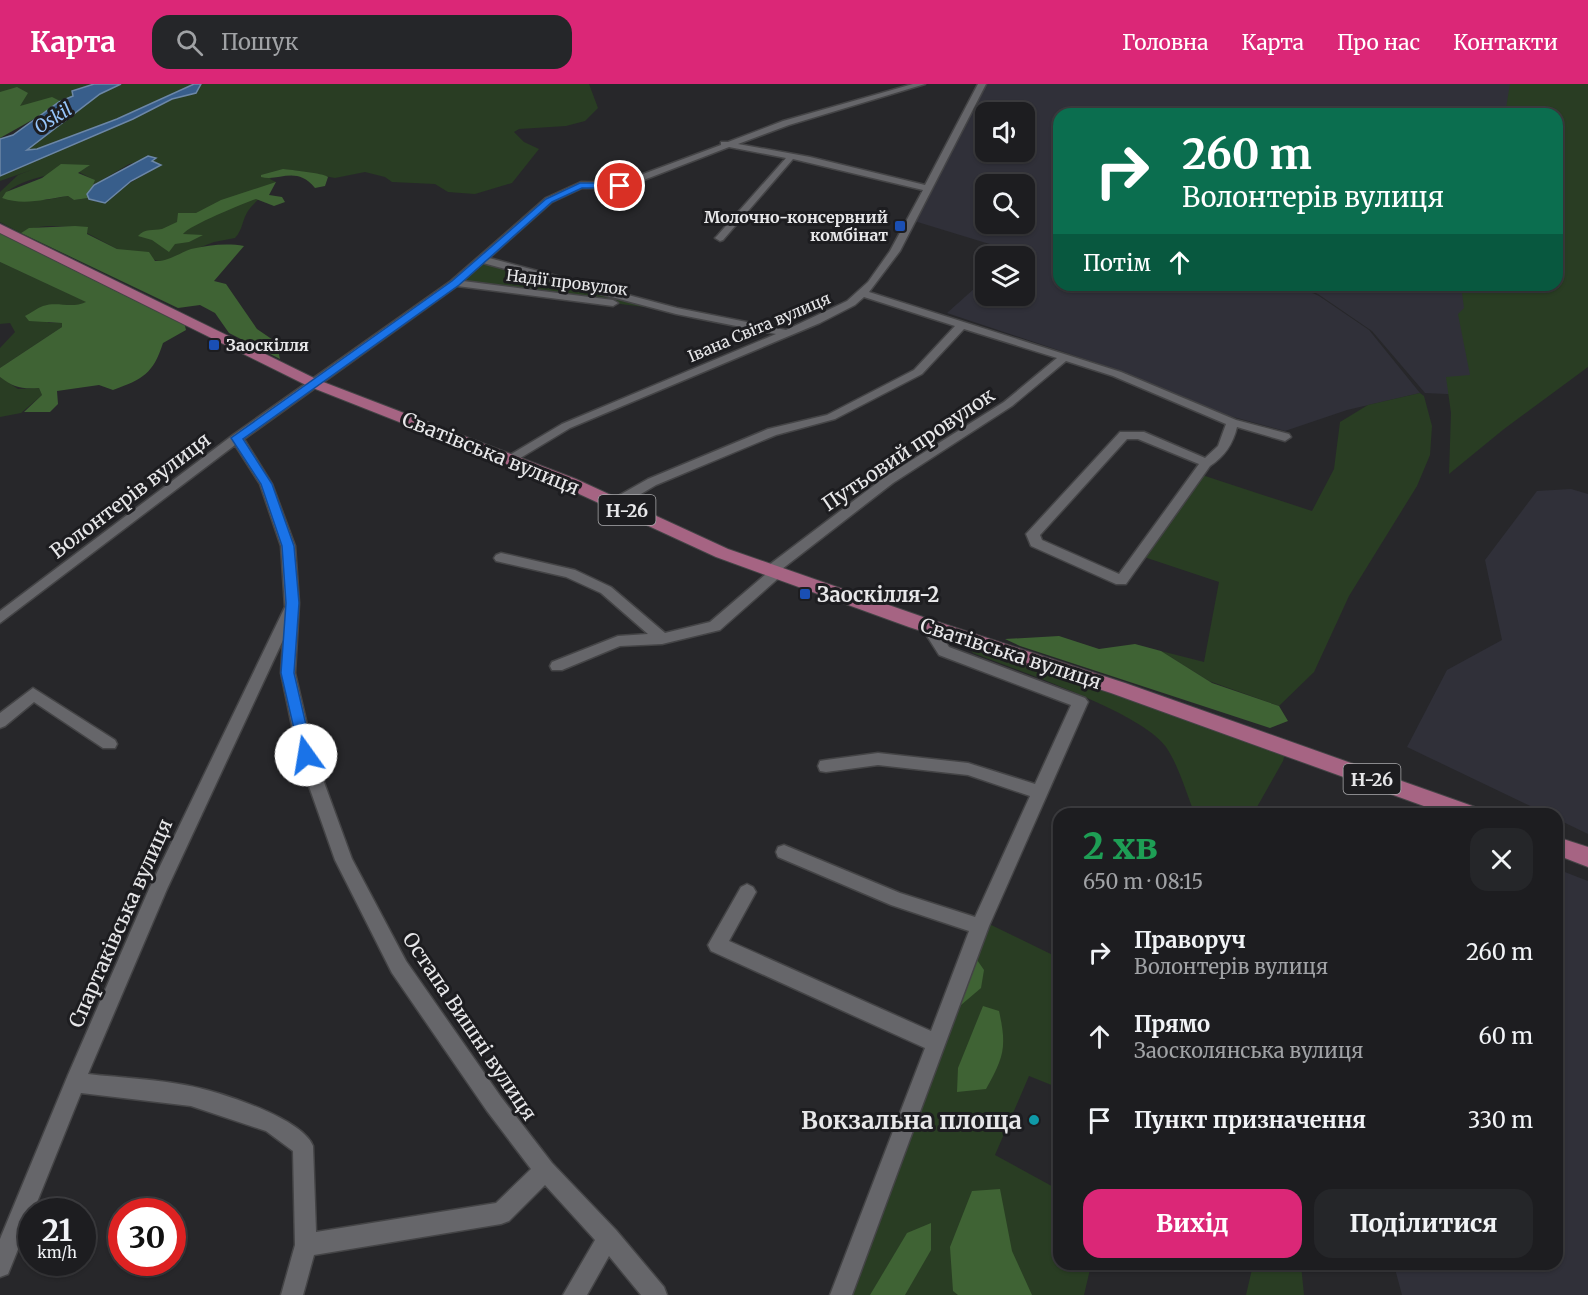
<!DOCTYPE html>
<html lang="uk">
<meta charset="utf-8">
<style>
:root{--surface:#1d1d20;--page:#252629;--text:#f1f3f6;--muted:#a0a2a5;--line:#3b3b3e;--accent:#db2777}
body{margin:0;font-family:Merriweather,serif;background:var(--page);color:var(--text);height:100vh;display:flex;flex-direction:column;font-size:22px;white-space:nowrap}
*{box-sizing:border-box;margin:0}
p{font-size:20px;color:var(--muted)}
.icon{flex:none;width:33px;height:33px;fill:none;stroke:currentColor;stroke-width:2;stroke-linecap:round;stroke-linejoin:round}
.map{position:relative;flex:1;overflow:hidden}
.side{position:absolute;left:1053px;top:724px;width:510px;height:462px;display:flex;flex-direction:column;background:var(--surface);border-radius:18px;box-shadow:0 2px 4px #0004,0 0 0 2px var(--line)}
.side>*{flex:none}
.banner{position:absolute;left:1053px;top:24px;width:510px;height:183px;border-radius:18px;box-shadow:0 2px 4px #0004,0 0 0 2px var(--line);background:#0b6e4f;color:#fff;overflow:hidden}
.controls{position:absolute;left:975px;top:18px;display:grid;gap:12px}
.controls a{display:grid;place-items:center;width:60px;height:60px;border-radius:12px;background:var(--surface);box-shadow:0 2px 4px #0004,0 0 0 2px var(--line);font-size:30px}
.speed{position:absolute;left:18px;top:1114px;display:flex;gap:12px;font-size:30px;font-weight:700;text-align:center}
.speed>*{display:grid;place-content:center;width:78px;height:78px;border-radius:50%;background:var(--surface);box-shadow:0 2px 4px #0004,0 0 0 2px var(--line);line-height:1}
.speed small{font-size:15px;font-weight:400}
.speed .limit{border:9px solid #d22;background:#fff;color:#111}
.pin{position:absolute;display:grid;place-items:center;width:51px;height:51px;color:#fff;margin:-26px;border:3px solid #fff;border-radius:50%;box-shadow:0 2px 6px #0007}
.me{position:absolute;width:66px;margin:-33px;rotate:347deg;stroke-linejoin:round;filter:drop-shadow(0 0 4px #0008)}
.turn{display:flex;align-items:center;gap:21px;height:126px;padding:0 30px;font-size:27px}
.turn .icon{width:78px;height:78px;stroke-width:2.5}
.turn b{display:block;font-size:42px;line-height:51px}
.then{display:flex;align-items:center;height:57px;padding:0 30px;background:#0003;gap:12px;font-size:22px}
.round{display:grid;place-items:center;flex:none;width:63px;height:63px;border-radius:18px;background:var(--page)}
.head{display:flex;align-items:center;justify-content:space-between;height:102px;padding:0 30px}
h1{font-size:36px;font-weight:800;line-height:45px;color:#1e9e55}
.action{display:flex;gap:12px;margin-top:auto;padding:12px 30px}
.action a{flex:1;height:69px;border-radius:18px;background:var(--accent);color:#fff;font-size:24px;font-weight:800;line-height:69px;text-align:center}
.action a+a{background:var(--page);color:var(--text)}
ul{padding:0;list-style:none}
li{display:flex;align-items:center;gap:18px;height:84px;padding:0 30px}
li div{flex:1}
li b{display:block;font-size:22px}
li em{font-style:normal}
header{display:flex;align-items:center;gap:36px;box-sizing:border-box;height:84px;padding:0 30px;background:var(--accent);color:#fff}
header strong{font-size:28px}
nav{display:flex;gap:33px;margin-inline-start:auto;font-size:21px}
.search{width:420px;height:54px;background:var(--page);display:flex;align-items:center;gap:15px;box-sizing:border-box;padding:0 21px;border-radius:18px;color:var(--muted);font-size:22px}
.map>svg:first-child{display:block}
.built{fill:#303039;fill-rule:evenodd}
.green{fill:#293d23;fill-rule:evenodd}
.forest{fill:#3f6334}
.water{fill:#385e8b;stroke:#6c87a7;stroke-width:1.5}
.lines{fill:none;stroke-linecap:round;stroke-linejoin:round}
.minor-casing{stroke:#444446;stroke-width:3}
.major-casing{stroke:#444446;stroke-width:2}
.minor{fill:#66666a;fill-rule:evenodd}
.major{fill:#a66483;fill-rule:evenodd}
.route{fill:#1a73e8;stroke:#114b97;stroke-width:1.5}
.transit-dot{fill:#1a4fb4;stroke:#1d1d20;stroke-width:2}
.culture-dot{fill:#0f9aa8;stroke:#1d1d20;stroke-width:2}
.labels{text-anchor:middle;dominant-baseline:central;stroke-width:6;stroke-linejoin:round;paint-order:stroke}
.far-poi-label{font-size:16px;font-weight:bold;fill:#e7e7e9;stroke:#1d1d20;text-anchor:end}
.far-street-label{font-size:16px;fill:#e7e7e9;stroke:#1d1d20}
.far-water-label{font-size:18px;font-style:italic;fill:#96c4fa;stroke:#1d1d20}
.shield{fill:#1d1d20;stroke:#aaaaad;stroke-width:1.5}
.shield-label{font-size:18px;font-weight:bold;fill:#e7e7e9}
.street-label{font-size:20px;fill:#e7e7e9;stroke:#1d1d20}
.poi-label{font-size:20px;font-weight:bold;fill:#e7e7e9;stroke:#1d1d20;text-anchor:start}
.near-poi-label{font-size:24px;font-weight:bold;fill:#e7e7e9;stroke:#1d1d20;text-anchor:end}
</style>
<header>
<strong>Карта</strong>
<div class="search"><svg class="icon" aria-label="search" viewBox="0 0 24 24"><circle cx="10" cy="10" r="6"/><path d="M15 15l6 6"/></svg>Пошук</div>
<nav><a>Головна</a><a>Карта</a><a>Про нас</a><a>Контакти</a></nav>
</header>
<div class="map">
<svg width="1588" height="1211" viewBox="0 0 1588 1211">
<rect width="100%" height="100%" fill="#27272a"/>
<!-- built -->
<g class="built">
<path d="M 983,0 L 1588,0 L 1588,258 L 1489,312 L 1425,309 L 1372,247 L 1318,210 L 1298,201 L 1557,201 L 1557,30 L 1059,30 L 1059,201 L 1295,201 L 1319,212 L 1369,246 L 1420,309 L 1347,326 L 1285,347 L 1226,331 L 1097,279 L 947,229 L 985,195 L 986,212 L 1024,212 L 1025,184 L 1035,174 L 911,136 ZM 986,28 L 1024,28 L 1024,68 L 986,68 ZM 986,100 L 1024,100 L 1024,140 L 986,140 Z"/>
<path d="M 1571,405 L 1588,410 L 1588,750 L 1557,735 L 1557,730 L 1547,730 L 1407,663 L 1447,586 L 1502,556 L 1485,476 L 1537,407 Z"/>
<path d="M 1557,785 L 1588,797 L 1588,1211 L 1402,1211 L 1394,1181 L 1557,1180 Z"/>
</g>
<!-- green -->
<g class="green">
<path d="M 0,0 L 95,0 L 72,7 L 73,11 L 66,17 L 0,33 Z"/>
<path d="M 121,0 L 194,0 L 117,35 L 37,65 L 27,66 L 100,10 Z"/>
<path d="M 201,0 L 589,0 L 598,24 L 585,37 L 566,42 L 519,45 L 514,48 L 524,58 L 539,65 L 512,99 L 475,110 L 448,108 L 435,100 L 392,98 L 385,93 L 365,88 L 335,94 L 292,86 L 277,87 L 270,95 L 276,98 C 269,106 252,120 248,127 C 242,136 243,145 235,154 L 214,158 L 162,178 L 117,165 L 87,149 L 88,144 C 67,143 40,138 21,149 L 0,138 L 0,108 L 18,91 L 34,85 L 0,97 L 0,91 L 133,35 L 172,15 L 196,9 ZM 155,74 L 151,77 L 161,81 L 97,118 L 88,114 L 74,116 L 68,112 L 46,116 L 2,114 C 13,94 65,88 87,83 L 79,88 L 94,96 L 94,101 L 129,80 Z"/>
<path d="M 1510,0 L 1588,0 L 1588,283 L 1504,345 L 1449,390 L 1451,329 L 1446,293 L 1470,291 L 1458,230 L 1464,224 L 1461,201 L 1557,201 L 1557,30 L 1505,30 Z"/>
<path d="M 483,176 L 676,227 L 455,199 Z"/>
<path d="M 0,178 L 87,218 L 47,239 L 62,239 L 62,243 L 0,284 L 0,264 L 15,248 L 10,239 L 0,240 Z"/>
<path d="M 0,293 L 18,305 L 39,304 L 42,311 L 21,329 L 0,333 Z"/>
<path d="M 1420,309 L 1424,312 L 1432,342 L 1430,371 L 1417,402 L 1349,512 L 1314,588 L 1279,622 L 1209,597 L 1161,567 L 1204,578 L 1219,498 L 1144,473 L 1199,390 L 1312,427 L 1334,385 L 1340,338 L 1368,321 Z"/>
<path d="M 967,561 L 1285,669 L 1283,677 L 1253,730 L 1195,730 C 1186,709 1179,682 1166,663 C 1142,628 1016,586 973,569 Z"/>
<path d="M 983,837 L 1059,874 L 1059,1004 L 1029,992 L 995,1071 L 1059,1106 L 1059,1180 L 1091,1181 L 1084,1211 L 840,1211 Z"/>
<path d="M 1253,1181 L 1301,1181 L 1304,1211 L 1246,1211 Z"/>
</g>
<!-- forest -->
<g class="forest">
<path d="M 17,3 L 28,9 L 20,22 L 52,13 L 60,17 L 50,26 L 0,54 L 0,8 Z"/>
<path d="M 61,80 L 90,81 L 78,89 L 95,96 L 88,114 L 74,116 L 68,112 C 45,115 24,122 2,114 L 6,108 L 42,94 Z"/>
<path d="M 283,85 C 291,86 323,89 328,93 L 325,102 L 315,104 C 296,81 279,98 261,93 L 261,91 Z"/>
<path d="M 276,98 L 269,111 L 282,113 L 285,118 L 274,122 L 256,115 C 242,120 190,141 183,150 L 203,151 L 189,158 L 175,160 L 169,168 L 152,156 L 138,152 C 145,144 153,147 162,145 C 167,143 172,140 177,138 L 178,129 L 196,129 L 221,116 Z"/>
<path d="M 75,142 L 88,143 L 87,150 L 117,165 L 149,168 L 155,177 C 168,178 179,169 191,165 C 209,161 227,159 244,162 L 214,197 L 226,200 L 257,245 L 276,258 L 280,275 L 229,249 L 215,229 L 200,221 L 178,224 L 21,149 L 29,144 Z"/>
<path d="M 0,147 L 184,238 L 186,246 L 163,259 C 153,290 143,295 113,306 L 99,301 L 57,307 L 58,320 L 50,328 L 24,328 L 42,311 L 39,304 C 22,305 14,304 0,293 L 0,284 L 62,243 L 62,239 L 29,237 L 25,232 C 31,229 37,224 43,222 C 58,217 71,225 86,218 L 0,178 Z"/>
<path d="M 1059,552 L 1099,565 L 1135,560 L 1161,567 L 1212,599 L 1279,622 L 1288,637 L 1270,644 L 1020,562 L 1005,555 Z"/>
<path d="M 975,873 L 984,886 L 981,904 L 961,921 L 957,918 Z"/>
<path d="M 983,922 L 999,927 C 1007,963 1004,973 986,1005 L 957,1008 L 958,984 Z"/>
<path d="M 1000,1105 L 1012,1167 L 1032,1211 L 958,1211 L 953,1207 L 950,1163 L 972,1107 Z"/>
<path d="M 931,1139 L 931,1166 L 905,1211 L 870,1211 L 907,1149 Z"/>
</g>
<!-- water -->
<g class="water">
<path d="M 94,0 L 121,0 L 100,10 L 27,66 L 37,65 L 117,35 L 194,0 L 201,0 L 196,9 L 172,15 L 133,35 L 0,92 L 0,55 L 13,51 L 59,18 L 73,12 L 72,7 Z"/>
<path d="M 148,72 L 156,74 L 152,77 L 161,81 L 131,97 L 105,119 L 89,115 L 87,110 L 94,101 Z"/>
</g>
<g class="lines">
<!-- minor casing -->
<g class="minor-casing">
<g id="minor">
<path d="M 913,0 L 925,0 L 789,41 L 738,60 L 810,73 L 925,101 L 978,0 L 986,0 L 900,167 L 869,208 L 1121,288 L 1236,336 L 1289,350 L 1291,353 L 1285,357 L 1237,343 C 1233,360 1225,372 1210,382 L 1126,500 L 1116,500 L 1031,462 L 1026,450 L 1120,348 L 1144,348 L 1205,374 L 1218,362 L 1226,340 L 1113,292 L 1066,277 L 1012,322 L 893,399 L 782,485 L 784,488 L 782,491 L 720,546 L 662,560 L 620,562 L 562,586 L 552,586 L 550,582 L 552,578 L 618,552 L 648,550 L 601,509 L 566,493 L 496,477 L 494,474 L 496,471 L 501,469 L 575,486 L 611,503 L 665,549 L 710,538 L 766,490 L 763,487 L 765,484 L 885,393 L 1004,318 L 1057,274 L 964,245 L 922,290 L 835,335 L 776,351 L 656,401 L 619,423 L 609,423 L 609,417 L 648,395 L 768,345 L 827,331 L 914,286 L 955,242 L 864,213 L 855,221 L 820,239 L 570,344 L 512,379 L 508,378 L 508,372 L 562,340 L 776,250 L 676,230 L 483,179 L 463,197 L 613,216 L 618,219 L 613,222 L 457,202 L 244,355 L 272,400 L 295,462 L 299,519 L 295,589 L 314,671 L 352,775 L 406,877 L 501,1013 L 552,1079 L 616,1146 L 664,1203 L 667,1211 L 641,1211 L 609,1172 L 587,1211 L 563,1211 L 595,1156 L 545,1101 L 509,1137 L 501,1140 L 314,1171 L 303,1211 L 281,1211 L 295,1161 L 293,1067 L 266,1047 L 191,1022 L 81,1009 L 8,1190 L 0,1193 L 0,1155 L 68,991 L 149,805 L 285,523 L 281,462 L 260,400 L 235,361 L 0,539 L 0,527 L 233,351 L 451,197 L 546,114 L 581,98 L 619,99 L 721,61 L 721,58 L 728,58 L 783,37 ZM 729,63 L 786,74 L 717,152 L 715,154 L 720,157 L 723,156 L 793,75 L 923,106 L 890,167 L 868,198 L 847,217 L 786,246 L 677,224 L 489,174 L 552,118 L 582,104 L 623,104 ZM 1127,355 L 1138,355 L 1199,380 L 1119,490 L 1042,456 L 1040,451 ZM 283,556 L 281,589 L 298,671 L 335,776 L 392,889 L 487,1027 L 531,1085 L 496,1119 L 316,1148 L 313,1062 C 302,1034 220,1008 190,1002 C 157,995 122,994 88,990 L 167,805 Z"/>
<path d="M 927,536 L 932,537 L 949,563 L 1085,614 L 1088,618 L 989,842 L 852,1211 L 830,1211 L 925,964 L 711,867 L 708,861 L 741,803 L 747,800 L 753,803 L 756,808 L 729,857 L 931,947 L 969,847 L 891,821 L 778,773 L 776,768 L 778,763 L 784,761 L 900,809 L 975,833 L 1030,712 L 968,691 L 878,681 L 826,688 L 820,687 L 818,682 L 820,677 L 826,676 L 878,669 L 968,679 L 1035,700 L 1071,621 L 939,571 L 920,541 Z"/>
<path d="M 33,604 L 115,656 L 117,660 L 115,664 L 103,664 L 34,618 L 5,642 L 0,644 L 0,629 Z"/>
</g>
</g>
<!-- major casing -->
<g class="major-casing">
<g id="major">
<path d="M 0,140 L 318,296 L 576,395 L 728,465 L 923,533 L 1125,599 L 1478,724 L 1481,730 L 1446,730 L 1111,609 L 909,543 L 716,473 L 564,403 L 308,302 L 0,149 Z"/>
<path d="M 1557,753 L 1588,763 L 1588,783 L 1557,771 Z"/>
</g>
</g>
<!-- minor -->
<use href="#minor" class="minor"/>
<!-- major -->
<use href="#major" class="major"/>
</g>
<!-- route -->
<path class="route" d="M 580,99 L 620,99 L 624,102 L 620,104 L 582,104 L 552,118 L 459,201 L 243,355 L 272,400 L 294,462 L 299,519 L 294,589 L 313,671 L 306,677 L 301,675 L 281,589 L 286,519 L 282,462 L 261,400 L 231,354 L 452,197 L 546,115 Z"/>
<!-- markers -->
<g class="transit-dot">
<rect x="894" y="136" width="12" height="12" rx="3"/>
<rect x="208" y="255" width="12" height="12" rx="3"/>
<rect x="799" y="504" width="12" height="12" rx="3"/>
</g>
<circle class="culture-dot" cx="1034" cy="1036" r="6"/>
<g class="labels">
<!-- far-poi labels -->
<g class="far-poi-label">
<text x="888" y="133">Молочно-консервний<tspan x="888" dy="18">комбінат</tspan></text>
<text x="226" y="261" text-anchor="start">Заоскілля</text>
</g>
<!-- far-street labels -->
<g class="far-street-label">
<text transform="translate(567 198) rotate(7)">Надії провулок</text>
<text transform="translate(759 243) rotate(-23)">Івана Світа вулиця</text>
</g>
<!-- far-water labels -->
<g class="far-water-label">
<text transform="translate(53 34) rotate(-32)">Oskil</text>
</g>
<!-- shield labels -->
<g class="shield">
<rect x="598.5" y="411" width="57" height="30" rx="4.5"/>
<rect x="1343.5" y="680" width="57" height="30" rx="4.5"/>
</g>
<g class="shield-label">
<text x="627" y="426">Н-26</text>
<text x="1372" y="695">Н-26</text>
</g>
<!-- street labels -->
<g class="street-label">
<text transform="translate(908 365) rotate(-34)">Путьовий провулок</text>
<text transform="translate(491 369) rotate(22)">Сватівська вулиця</text>
<text transform="translate(130 411) rotate(-37)">Волонтерів вулиця</text>
<text transform="translate(1011 569) rotate(18)">Сватівська вулиця</text>
<text transform="translate(120 839) rotate(-66)">Спартаківська вулиця</text>
<text transform="translate(470 942) rotate(56)">Остапа Вишні вулиця</text>
</g>
<!-- poi labels -->
<g class="poi-label">
<text x="817" y="510">Заоскілля-2</text>
</g>
<!-- near-poi labels -->
<g class="near-poi-label">
<text x="1022" y="1036">Вокзальна площа</text>
</g>
</g>
</svg>
<div class="controls">
<a><svg class="icon" aria-label="sound" viewBox="0 0 24 24"><path d="M4 9h4l5-4v14l-5-4H4zM17 9q2 3 0 6"/></svg></a>
<a><svg class="icon" aria-label="search" viewBox="0 0 24 24"><circle cx="10" cy="10" r="6"/><path d="M15 15l6 6"/></svg></a>
<a><svg class="icon" aria-label="layers" viewBox="0 0 24 24"><path d="M12 4l9 5-9 5-9-5zM3 14l9 5 9-5"/></svg></a>
</div>
<div class="speed"><div>21<small>km/h</small></div><div class="limit">30</div></div>
<div class="pin" style="left:620px;top:102px;background:#d93025"><svg class="icon" aria-label="arrive" viewBox="0 0 24 24"><path d="M6 21V4h12l-3 4 3 4H6"/></svg></div>
<svg class="me" style="left:306px;top:671px" viewBox="-20 -20 40 40"><circle r="19" fill="#fff"/><path d="M0-13L10 11 0 6-10 11z" fill="#1a73e8"/></svg>
<div class="banner">
<div class="turn"><svg class="icon" aria-label="right" viewBox="0 0 24 24"><path d="M7 20v-9h11M14 6l5 5-5 5"/></svg><div><b>260 m</b>Волонтерів вулиця</div></div>
<div class="then">Потім<svg class="icon" aria-label="ahead" viewBox="0 0 24 24"><path d="M12 20V5M6 11l6-6 6 6"/></svg></div>
</div>
<section class="side">
<div class="head"><div><h1>2 хв</h1><p>650 m · 08:15</p></div><a class="round"><svg class="icon" aria-label="close" viewBox="0 0 24 24"><path d="M6 6l12 12M18 6L6 18"/></svg></a></div>
<ul>
<li><svg class="icon" aria-label="right" viewBox="0 0 24 24"><path d="M7 20v-9h11M14 6l5 5-5 5"/></svg><div><b>Праворуч</b><p>Волонтерів вулиця</p></div><em>260 m</em></li>
<li><svg class="icon" aria-label="ahead" viewBox="0 0 24 24"><path d="M12 20V5M6 11l6-6 6 6"/></svg><div><b>Прямо</b><p>Заосколянська вулиця</p></div><em>60 m</em></li>
<li><svg class="icon" aria-label="arrive" viewBox="0 0 24 24"><path d="M6 21V4h12l-3 4 3 4H6"/></svg><div><b>Пункт призначення</b></div><em>330 m</em></li>
</ul>
<div class="action"><a>Вихід</a><a>Поділитися</a></div>
</section>
</div>
